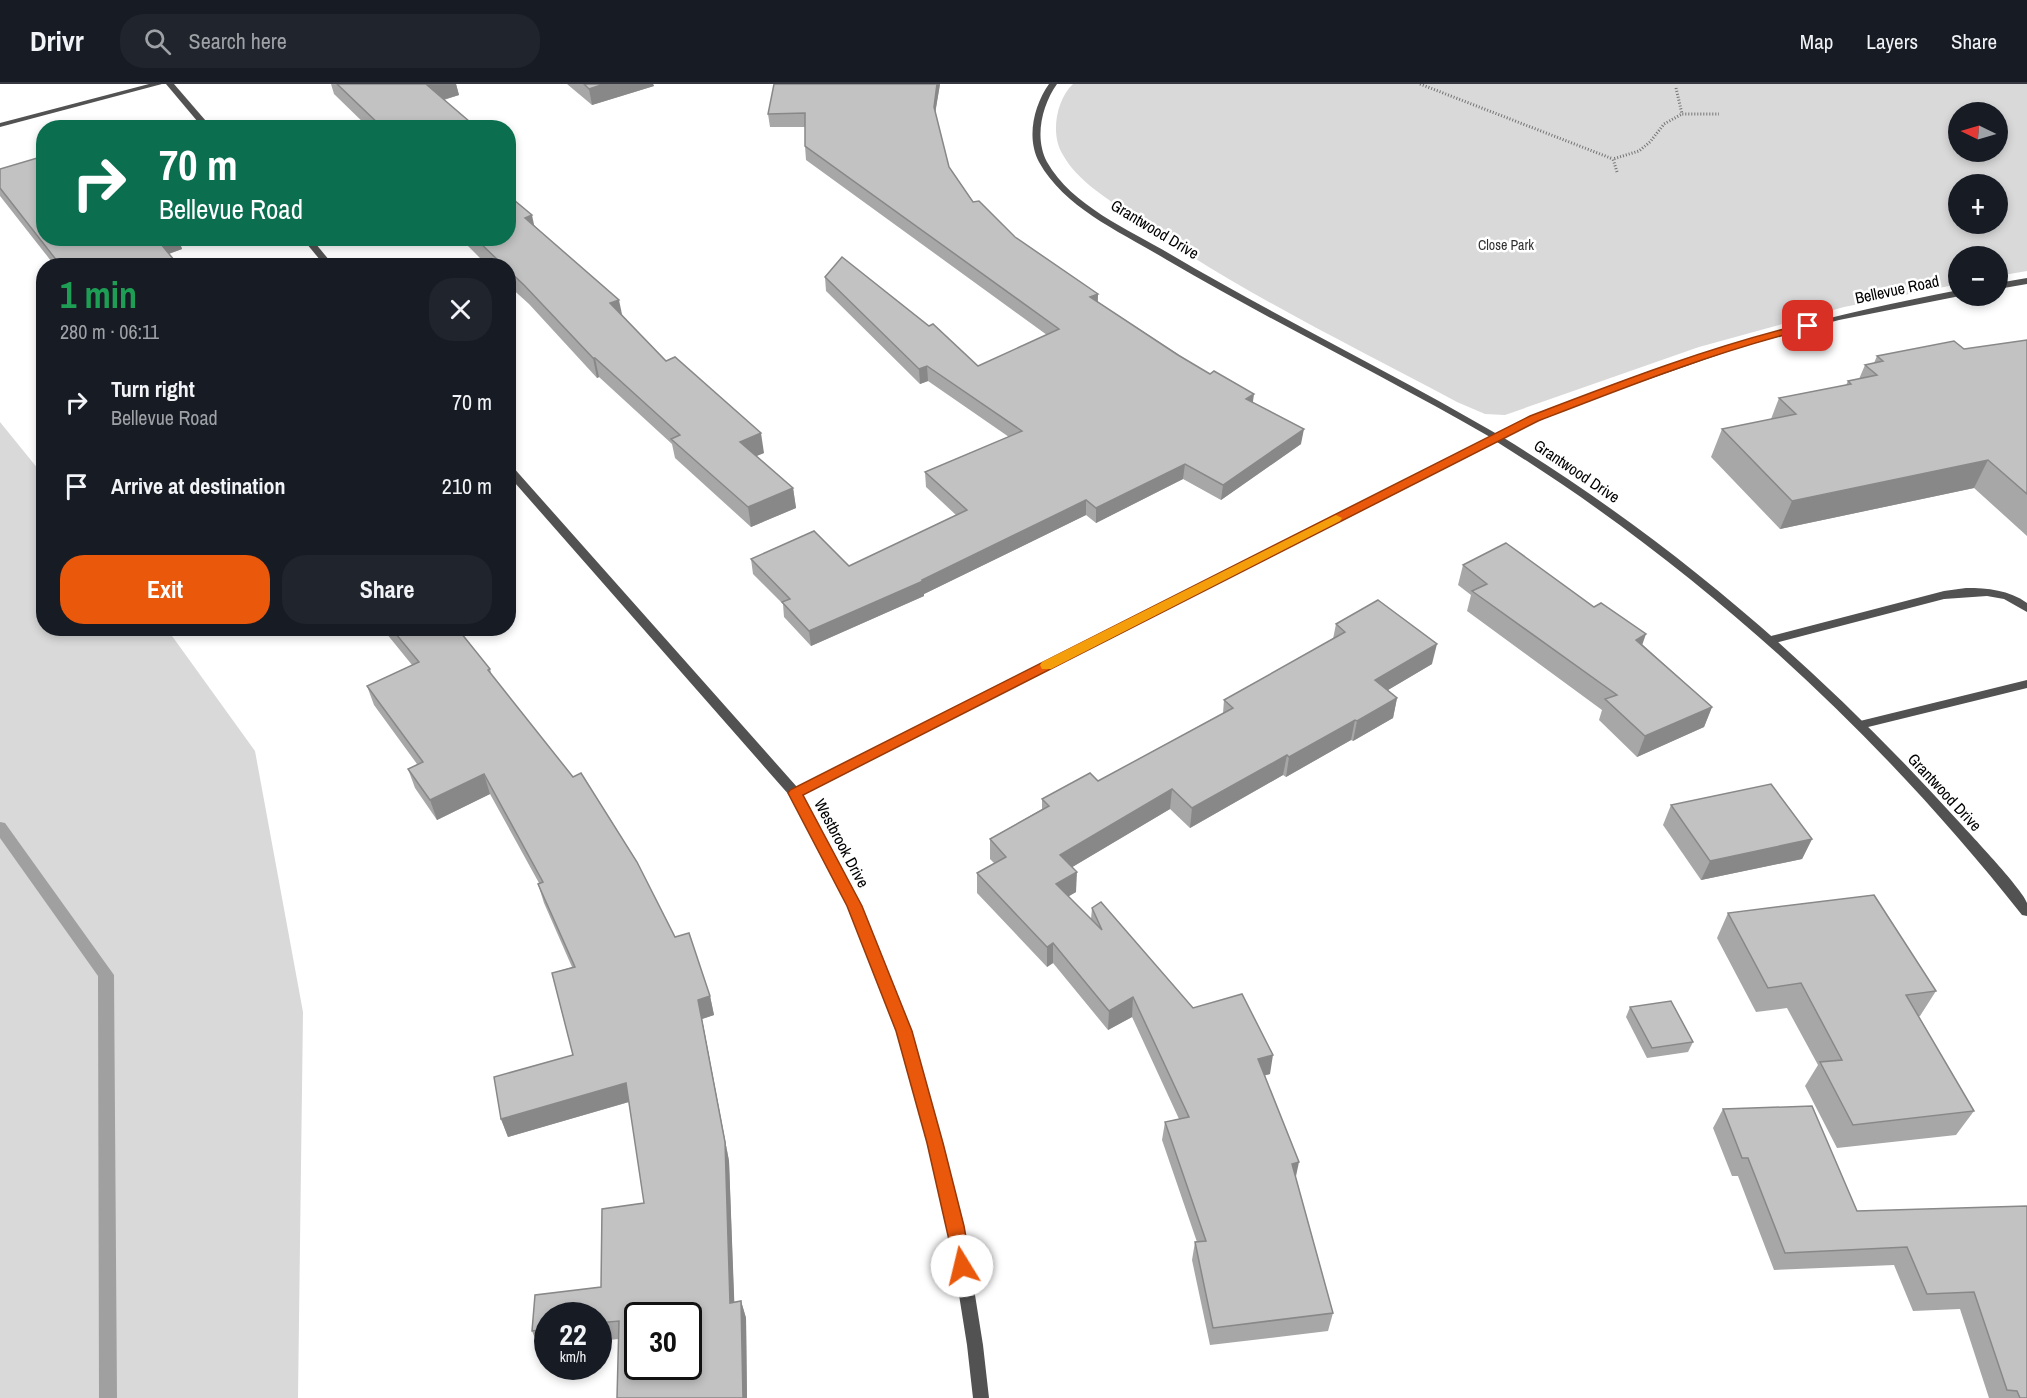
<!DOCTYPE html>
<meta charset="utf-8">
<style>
:root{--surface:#171b24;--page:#20242c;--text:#f1f3f6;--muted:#9ea1a6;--line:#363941;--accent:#ea580c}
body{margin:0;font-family:"Archivo Narrow",sans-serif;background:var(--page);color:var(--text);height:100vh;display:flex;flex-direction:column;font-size:22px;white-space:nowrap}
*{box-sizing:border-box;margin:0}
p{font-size:20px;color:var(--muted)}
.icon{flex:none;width:33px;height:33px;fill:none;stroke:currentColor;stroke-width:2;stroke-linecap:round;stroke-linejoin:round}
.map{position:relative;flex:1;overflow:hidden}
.details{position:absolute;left:36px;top:174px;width:480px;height:378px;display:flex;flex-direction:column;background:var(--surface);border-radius:24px;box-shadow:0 3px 9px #0003}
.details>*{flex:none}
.top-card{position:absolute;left:36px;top:36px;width:480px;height:126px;border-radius:24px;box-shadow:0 3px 9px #0003;background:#0b6e4f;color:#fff;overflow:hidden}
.needle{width:39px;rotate:275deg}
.tools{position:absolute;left:1948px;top:18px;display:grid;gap:12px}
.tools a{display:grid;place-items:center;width:60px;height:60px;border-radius:50%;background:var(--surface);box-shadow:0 3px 9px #0003;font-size:30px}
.speed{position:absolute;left:534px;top:1218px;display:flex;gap:12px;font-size:30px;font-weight:700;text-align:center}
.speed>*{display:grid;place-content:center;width:78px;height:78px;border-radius:50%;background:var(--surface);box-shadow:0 3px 9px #0003;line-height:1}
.speed small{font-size:15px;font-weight:400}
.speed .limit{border:3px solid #111;border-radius:9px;background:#fff;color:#111}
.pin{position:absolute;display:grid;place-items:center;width:51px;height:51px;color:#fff;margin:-26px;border-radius:12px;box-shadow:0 3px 9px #0006}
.me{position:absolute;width:66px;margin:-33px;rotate:351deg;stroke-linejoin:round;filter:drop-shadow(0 0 4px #0008)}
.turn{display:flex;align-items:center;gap:21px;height:126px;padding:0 24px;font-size:27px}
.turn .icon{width:78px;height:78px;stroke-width:2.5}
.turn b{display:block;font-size:42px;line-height:51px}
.round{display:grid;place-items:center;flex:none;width:63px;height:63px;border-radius:24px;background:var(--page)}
.summary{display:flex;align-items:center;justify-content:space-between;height:102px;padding:0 24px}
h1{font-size:36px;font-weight:700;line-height:45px;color:#1e9e55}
.cta{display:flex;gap:12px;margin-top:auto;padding:12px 24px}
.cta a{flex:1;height:69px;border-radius:24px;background:var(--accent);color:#fff;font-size:24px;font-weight:700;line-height:69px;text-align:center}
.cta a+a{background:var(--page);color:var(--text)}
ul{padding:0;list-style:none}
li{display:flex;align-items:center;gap:18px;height:84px;padding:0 24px}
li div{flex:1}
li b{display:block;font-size:22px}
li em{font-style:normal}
header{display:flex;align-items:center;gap:36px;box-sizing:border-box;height:84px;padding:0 30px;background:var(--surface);border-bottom:2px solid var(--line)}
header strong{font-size:28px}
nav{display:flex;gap:33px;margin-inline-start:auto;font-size:21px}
.search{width:420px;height:54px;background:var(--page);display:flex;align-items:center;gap:15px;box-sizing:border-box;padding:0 21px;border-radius:24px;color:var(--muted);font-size:22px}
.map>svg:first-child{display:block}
.green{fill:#d9d9d9;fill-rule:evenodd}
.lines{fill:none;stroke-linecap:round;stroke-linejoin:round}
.stream{fill:#a0a0a0;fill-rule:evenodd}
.path{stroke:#747474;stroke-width:3;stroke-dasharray:1 2;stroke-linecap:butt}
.service{fill:#525252;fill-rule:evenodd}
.minor{fill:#525252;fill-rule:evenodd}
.tertiary{fill:#525252;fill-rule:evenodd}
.wall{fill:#a7a7a7;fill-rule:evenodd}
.shaded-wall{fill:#888}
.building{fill:#c2c2c2;stroke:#888;stroke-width:1.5;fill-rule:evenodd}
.route{fill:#ea580c;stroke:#983908;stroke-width:1.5}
.slow{fill:#f59e0b}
.labels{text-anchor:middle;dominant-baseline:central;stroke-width:5;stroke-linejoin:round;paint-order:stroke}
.far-park-label{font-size:14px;fill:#303030;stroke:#fff}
.street-label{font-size:16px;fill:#000;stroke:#fff}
</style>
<header>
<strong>Drivr</strong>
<div class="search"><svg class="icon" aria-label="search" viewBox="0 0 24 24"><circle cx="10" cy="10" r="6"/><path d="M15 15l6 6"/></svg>Search here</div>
<nav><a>Map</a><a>Layers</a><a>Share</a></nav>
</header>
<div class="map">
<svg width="2027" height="1314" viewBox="0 0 2027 1314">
<rect width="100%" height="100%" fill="#fff"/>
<!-- green -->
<g class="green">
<path d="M 1073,0 L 2027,0 L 2027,187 L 1998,192 L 1998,172 L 1959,172 L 1959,200 L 1844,223 L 1699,263 L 1505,331 L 1485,330 L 1457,318 C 1345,258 1229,203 1126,128 C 1104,112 1077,96 1063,71 C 1050,51 1056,16 1073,0 ZM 1959,28 L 1998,28 L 1998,68 L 1959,68 ZM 1959,100 L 1998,100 L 1998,140 L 1959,140 Z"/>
<path d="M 0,338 L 43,391 L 44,544 L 167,545 L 255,667 L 303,928 L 298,1314 L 0,1314 Z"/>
</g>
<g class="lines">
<!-- stream -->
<path class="stream" d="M 0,738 L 5,739 L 114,891 L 117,1314 L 99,1314 L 98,892 L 0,754 Z"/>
<!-- path -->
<g class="path">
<path d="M 1420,0 L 1613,75"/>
<path d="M 1676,4 L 1682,30 L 1719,30"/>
<path d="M 1617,88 L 1613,75 L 1639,67 L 1650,58 L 1664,40 L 1682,30"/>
</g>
<!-- service -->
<g class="service">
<path d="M 1966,504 C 1988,504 2009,506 2027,519 L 2027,528 L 2004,515 L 1987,512 L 1944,515 L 1771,560 L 1765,556 L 1771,552 L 1944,507 Z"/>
<path d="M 2027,596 L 2027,604 L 1860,645 L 1854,641 L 1860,637 Z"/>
</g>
<!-- minor -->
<g class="minor">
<path d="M 166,0 L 174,0 L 212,44 L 203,44 Z"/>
<path d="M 1049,0 L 1057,0 C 1042,21 1034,54 1047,78 C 1072,122 1128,145 1170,170 C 1277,233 1389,287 1497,350 C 1540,328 1584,311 1628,295 C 1736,255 1846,228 1959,206 L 1960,212 L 1839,236 L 1741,263 L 1595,314 L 1537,337 L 1504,354 C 1678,461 1823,588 1960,739 C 1971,751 2024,807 2027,819 C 2027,822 2027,828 2027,832 L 2022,831 C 1875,645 1698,483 1497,358 L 802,711 L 861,822 L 911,947 L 937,1038 L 964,1142 L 983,1261 L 989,1314 L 973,1314 L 967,1261 L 948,1142 L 923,1038 L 897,947 L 847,822 L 790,712 L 508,391 L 508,381 L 512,382 L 797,703 L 1490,353 C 1384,292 1273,238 1167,176 C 1123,149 1065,125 1039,78 C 1026,54 1034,21 1049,0 Z"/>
<path d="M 302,154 L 311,154 L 334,182 L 325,182 Z"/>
<path d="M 2027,194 L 2027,200 L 1998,205 L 1998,199 Z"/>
</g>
<!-- tertiary -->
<path class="tertiary" d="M 149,0 L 162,0 L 0,43 L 0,39 Z"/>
</g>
<!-- wall -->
<g class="wall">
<path d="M 331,0 L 456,0 L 459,11 L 444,16 L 477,44 L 369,44 L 334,10 Z"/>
<path d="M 567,0 L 653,0 L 654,2 L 592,21 Z"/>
<path d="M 940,0 L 935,29 L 949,83 L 973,118 L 1015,153 L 1098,210 L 1098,218 L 1253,319 L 1301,360 L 1221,416 L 1183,395 L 1096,439 L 1086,431 L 924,510 L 924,512 L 811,562 L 784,533 L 783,520 L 753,490 L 751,475 L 849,482 L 956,431 L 926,403 L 925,388 L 1009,353 L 928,297 L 920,300 L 826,207 L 825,193 L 978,282 L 1047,251 L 806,76 L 805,62 L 805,43 L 770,43 L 768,30 Z"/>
<path d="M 0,85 L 44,154 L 178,154 L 182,165 L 169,170 L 179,182 L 55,182 L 0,112 Z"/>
<path d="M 534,141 L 666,277 L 764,369 L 756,372 L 793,404 L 796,424 L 751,443 L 675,374 L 672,360 L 599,293 L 597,294 L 529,220 L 508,201 L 508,182 L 488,182 L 460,154 L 508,154 Z"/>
<path d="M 2027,256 L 2027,452 L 1974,404 L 1780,445 L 1711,373 L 1722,345 L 1771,335 L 1779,314 L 1846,301 L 1848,297 L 1859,295 L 1865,281 L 1874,279 L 1877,272 L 1964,265 Z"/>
<path d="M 1463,481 L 1642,560 L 1712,623 L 1704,643 L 1637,673 L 1599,636 L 1602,626 L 1467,527 L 1471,511 L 1458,501 Z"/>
<path d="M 1336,540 L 1432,580 L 1388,606 L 1397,614 L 1393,634 L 1353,657 L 1351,656 L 1286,693 L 1283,691 L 1190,744 L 1170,725 L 1072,783 L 1076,808 L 1068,812 L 1091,835 L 1092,824 L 1193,924 L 1270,990 L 1265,991 L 1296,1094 L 1333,1229 L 1328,1247 L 1210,1261 L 1192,1176 L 1195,1158 L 1197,1158 L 1162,1056 L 1165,1038 L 1179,1035 L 1132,933 L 1108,946 L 1053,879 L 1047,883 L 977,809 L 977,789 L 994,779 L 990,775 L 990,755 L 1042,725 L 1042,715 L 1098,697 L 1223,629 L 1224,616 L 1333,555 Z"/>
<path d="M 382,544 L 457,544 L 490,585 L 492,592 L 573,693 L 581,689 L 637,778 L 675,853 L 689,849 L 710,912 L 714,931 L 702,935 L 729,1077 L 734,1218 L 741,1217 L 746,1234 L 747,1314 L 617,1314 L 619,1255 L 598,1257 L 598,1232 L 548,1232 L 548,1263 L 539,1264 L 532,1247 L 535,1211 L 601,1203 L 602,1125 L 644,1119 L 629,1018 L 508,1053 L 501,1035 L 494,993 L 573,971 L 552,889 L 572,883 L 544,819 L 538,800 L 539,799 L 490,710 L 437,736 L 415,704 L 408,685 L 417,680 L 374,621 L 367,602 L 412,581 ZM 638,1232 L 688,1232 L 688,1282 L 638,1282 Z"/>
<path d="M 1671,721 L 1812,755 L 1802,775 L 1701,796 L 1663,741 Z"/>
<path d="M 1728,829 L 1936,907 L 1920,932 L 1918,932 L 1974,1027 L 1956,1051 L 1837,1064 L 1805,1002 L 1818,981 L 1787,924 L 1756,928 L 1717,854 Z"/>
<path d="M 1630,923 L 1693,958 L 1688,968 L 1647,974 L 1626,933 Z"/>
<path d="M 1723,1025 L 1857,1127 L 2027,1122 L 2027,1314 L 1989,1314 L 1960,1225 L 1913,1227 L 1894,1181 L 1774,1186 L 1738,1092 L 1732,1092 L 1713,1044 Z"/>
</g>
<!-- shaded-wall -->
<g class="shaded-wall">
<path d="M 432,0 L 456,0 L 459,11 L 432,19 L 427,1 Z"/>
<path d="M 604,0 L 653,0 L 654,2 L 592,21 L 589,5 Z"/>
<path d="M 937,0 L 940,0 L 934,36 L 934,23 Z"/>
<path d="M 532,131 L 536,150 L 525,134 Z"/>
<path d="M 178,154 L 182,165 L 162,172 L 156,155 Z"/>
<path d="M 1098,210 L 1097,224 L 1090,213 Z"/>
<path d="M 619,216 L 623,235 L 610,219 Z"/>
<path d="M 593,274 L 595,274 L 599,293 L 597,294 Z"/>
<path d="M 927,282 L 928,297 L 920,300 L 919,285 Z"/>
<path d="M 1254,310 L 1252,325 L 1246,315 Z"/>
<path d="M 1304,345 L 1301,360 L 1221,416 L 1223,401 Z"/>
<path d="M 761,349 L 764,369 L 742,378 L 740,358 Z"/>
<path d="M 1988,376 L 1974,404 L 1780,445 L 1792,417 Z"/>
<path d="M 1185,380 L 1183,395 L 1096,439 L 1096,424 Z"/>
<path d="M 793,404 L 796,424 L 751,443 L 748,423 Z"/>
<path d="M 1086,416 L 1086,431 L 924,510 L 924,512 L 811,562 L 809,547 L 922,496 Z"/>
<path d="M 1646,550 L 1639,570 L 1636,556 Z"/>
<path d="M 1437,560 L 1432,580 L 1371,616 L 1375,596 Z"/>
<path d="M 1397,614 L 1393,634 L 1353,657 L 1357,637 Z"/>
<path d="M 1712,623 L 1704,643 L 1637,673 L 1645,652 Z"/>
<path d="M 1355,636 L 1351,656 L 1286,693 L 1289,673 Z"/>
<path d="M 1287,671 L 1283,691 L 1190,744 L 1192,724 Z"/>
<path d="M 484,690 L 490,710 L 437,736 L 430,716 Z"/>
<path d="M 1172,705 L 1170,725 L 1059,791 L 1060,771 Z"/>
<path d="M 1812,755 L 1802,775 L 1701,796 L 1710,777 Z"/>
<path d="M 1077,788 L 1076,808 L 1056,820 L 1056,800 Z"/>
<path d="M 1053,859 L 1053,879 L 1047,883 L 1047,863 Z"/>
<path d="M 710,912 L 714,931 L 702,935 L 729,1077 L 735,1236 L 730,1219 L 698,916 Z"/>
<path d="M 1133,913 L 1132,933 L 1108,946 L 1109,927 Z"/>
<path d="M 1273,971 L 1270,990 L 1255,994 L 1258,975 Z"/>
<path d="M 626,999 L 632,1017 L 508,1053 L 501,1035 Z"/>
<path d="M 1299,1078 L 1295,1097 L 1292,1080 Z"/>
<path d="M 741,1217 L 746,1234 L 747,1314 L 743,1314 Z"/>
</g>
<!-- building -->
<g class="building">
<path d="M 337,0 L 432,0 L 427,1 L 477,44 L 383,44 Z"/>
<path d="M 584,0 L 604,0 L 589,5 Z"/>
<path d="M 774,0 L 937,0 L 934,23 L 949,83 L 973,118 L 979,117 L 1015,153 L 1098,210 L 1090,213 L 1178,271 L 1210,290 L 1214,287 L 1254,310 L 1246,315 L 1304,345 L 1223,401 L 1185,380 L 1096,424 L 1086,416 L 922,496 L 923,497 L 809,547 L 782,518 L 790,515 L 751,475 L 814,447 L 849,482 L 967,426 L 925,388 L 1022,347 L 927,282 L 919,285 L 825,193 L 842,173 L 929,242 L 933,240 L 978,282 L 1059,245 L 805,62 L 805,29 L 768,30 Z"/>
<path d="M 44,72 L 44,154 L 156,154 L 179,182 L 61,182 L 0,104 L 0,85 Z"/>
<path d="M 508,111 L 532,131 L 525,134 L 619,216 L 610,219 L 666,277 L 675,273 L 761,349 L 740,358 L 793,404 L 748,423 L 671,355 L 680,351 L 595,274 L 593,274 L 524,201 L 508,186 L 508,182 L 504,182 L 475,154 L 508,154 Z"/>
<path d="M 2027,256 L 2027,410 L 1988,376 L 1792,417 L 1722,345 L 1796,330 L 1779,314 L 1851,300 L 1848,297 L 1877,291 L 1865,281 L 1883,277 L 1877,272 L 1954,257 L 1964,265 Z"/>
<path d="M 1506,459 L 1594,523 L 1601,519 L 1646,550 L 1636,556 L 1712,623 L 1645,652 L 1605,615 L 1617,611 L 1472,507 L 1487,500 L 1463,481 Z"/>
<path d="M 1378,516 L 1437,560 L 1375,596 L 1397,614 L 1357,637 L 1355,636 L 1289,673 L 1287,671 L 1192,724 L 1172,705 L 1060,771 L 1077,788 L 1056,800 L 1102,846 L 1092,824 L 1101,818 L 1193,924 L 1242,910 L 1273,971 L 1258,975 L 1299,1078 L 1292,1080 L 1333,1229 L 1213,1244 L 1195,1158 L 1206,1157 L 1165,1038 L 1189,1033 L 1133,913 L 1109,927 L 1053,859 L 1047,863 L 977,789 L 1006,773 L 990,755 L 1049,722 L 1042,715 L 1090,689 L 1098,697 L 1233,624 L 1224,616 L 1345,548 L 1336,540 Z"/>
<path d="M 391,544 L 457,544 L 490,585 L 488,586 L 573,693 L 581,689 L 637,778 L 675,853 L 689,849 L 710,912 L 698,916 L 725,1058 L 730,1219 L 741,1217 L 743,1314 L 617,1314 L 619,1237 L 598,1239 L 598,1232 L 548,1232 L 548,1245 L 532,1247 L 535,1211 L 601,1203 L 602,1125 L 644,1119 L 626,999 L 501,1035 L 494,993 L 573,971 L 552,889 L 575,883 L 538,800 L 543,798 L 484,690 L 430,716 L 408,685 L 423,678 L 367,602 L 419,578 ZM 638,1232 L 688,1232 L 688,1282 L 638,1282 Z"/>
<path d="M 1771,700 L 1812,755 L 1710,777 L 1671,721 Z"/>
<path d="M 1874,811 L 1936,907 L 1906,911 L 1974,1027 L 1853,1041 L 1820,978 L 1842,976 L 1801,899 L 1768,904 L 1728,829 Z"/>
<path d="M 1671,917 L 1693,958 L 1652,964 L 1630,923 Z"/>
<path d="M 1812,1022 L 1857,1127 L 2027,1122 L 2027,1314 L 2020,1314 L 2017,1307 L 2007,1306 L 1974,1208 L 1927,1210 L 1907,1163 L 1785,1169 L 1748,1074 L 1742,1074 L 1723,1025 Z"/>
</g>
<!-- route -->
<path class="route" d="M 1808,239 L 1813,242 L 1811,244 C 1717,267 1628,302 1538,337 L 803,711 L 862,822 L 912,947 L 943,1059 L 964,1142 L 971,1182 L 968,1187 L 962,1190 L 956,1187 L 927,1059 L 896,947 L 847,822 L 788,709 L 790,706 L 1530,332 C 1621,297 1712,262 1808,239 Z"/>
<!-- slow -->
<path class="slow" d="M 1336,431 L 1342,434 L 1340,437 L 1051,585 L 1042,585 L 1040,581 L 1042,578 Z"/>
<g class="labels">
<!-- far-park labels -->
<g class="far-park-label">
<text x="1506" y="161">Close Park</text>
</g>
<!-- street labels -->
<g class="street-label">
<text transform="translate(1155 145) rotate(31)">Grantwood Drive</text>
<text transform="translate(1897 205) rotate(-12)">Bellevue Road</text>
<text transform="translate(1577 387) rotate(34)">Grantwood Drive</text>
<text transform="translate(1945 708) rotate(47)">Grantwood Drive</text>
<text transform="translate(842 759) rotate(62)">Westbrook Drive</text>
</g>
</g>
</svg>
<div class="tools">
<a><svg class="needle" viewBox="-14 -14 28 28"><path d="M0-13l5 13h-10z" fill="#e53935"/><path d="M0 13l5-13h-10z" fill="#9ea1a6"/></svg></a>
<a>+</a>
<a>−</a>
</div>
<div class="speed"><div>22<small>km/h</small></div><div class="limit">30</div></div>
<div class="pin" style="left:1808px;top:242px;background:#d93025"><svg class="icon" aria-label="arrive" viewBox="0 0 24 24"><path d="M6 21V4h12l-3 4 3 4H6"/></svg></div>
<svg class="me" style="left:962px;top:1182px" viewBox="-20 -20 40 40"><circle r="19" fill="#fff"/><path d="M0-13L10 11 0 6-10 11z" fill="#ea580c"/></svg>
<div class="top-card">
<div class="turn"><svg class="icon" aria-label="right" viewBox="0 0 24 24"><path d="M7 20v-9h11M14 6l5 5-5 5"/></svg><div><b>70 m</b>Bellevue Road</div></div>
</div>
<section class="details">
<div class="summary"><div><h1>1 min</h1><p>280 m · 06:11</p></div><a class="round"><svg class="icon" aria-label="close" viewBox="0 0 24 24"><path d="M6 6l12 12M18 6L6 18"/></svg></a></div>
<ul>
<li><svg class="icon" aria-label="right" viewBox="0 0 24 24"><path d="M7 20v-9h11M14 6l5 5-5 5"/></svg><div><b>Turn right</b><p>Bellevue Road</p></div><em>70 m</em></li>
<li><svg class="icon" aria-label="arrive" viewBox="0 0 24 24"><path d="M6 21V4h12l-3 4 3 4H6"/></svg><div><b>Arrive at destination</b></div><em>210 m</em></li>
</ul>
<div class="cta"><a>Exit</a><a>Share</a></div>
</section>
</div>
